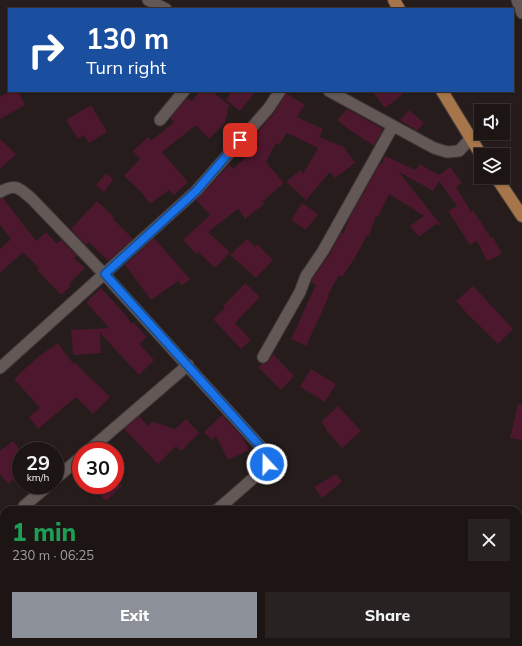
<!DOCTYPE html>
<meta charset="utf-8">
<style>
:root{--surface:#1c1514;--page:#292222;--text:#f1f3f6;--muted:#a09fa0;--line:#3a3434;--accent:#8c9099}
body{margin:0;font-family:Mulish,sans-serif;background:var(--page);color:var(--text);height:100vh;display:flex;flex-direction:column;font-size:15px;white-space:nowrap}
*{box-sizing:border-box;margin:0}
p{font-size:13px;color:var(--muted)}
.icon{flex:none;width:22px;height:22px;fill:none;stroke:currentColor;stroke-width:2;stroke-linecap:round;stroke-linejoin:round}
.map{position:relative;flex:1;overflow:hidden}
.panel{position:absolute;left:0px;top:506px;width:522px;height:140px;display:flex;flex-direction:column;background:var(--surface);border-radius:12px 12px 0 0;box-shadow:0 1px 3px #0004,0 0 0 1px var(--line)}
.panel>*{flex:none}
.banner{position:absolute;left:8px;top:8px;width:506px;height:84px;border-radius:0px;box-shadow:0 1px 3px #0004,0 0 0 1px var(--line);background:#1a4fa0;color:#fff;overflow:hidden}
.controls{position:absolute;left:474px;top:104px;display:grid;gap:8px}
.controls a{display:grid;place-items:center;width:36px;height:36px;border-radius:0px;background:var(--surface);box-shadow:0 1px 3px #0004,0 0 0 1px var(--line);font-size:20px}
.speed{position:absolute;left:12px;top:442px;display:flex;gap:8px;font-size:20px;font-weight:700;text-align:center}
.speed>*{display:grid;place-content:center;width:52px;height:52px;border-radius:50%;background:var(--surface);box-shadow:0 1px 3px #0004,0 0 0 1px var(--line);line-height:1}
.speed small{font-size:10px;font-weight:400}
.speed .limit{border:6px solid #d22;background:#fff;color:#111}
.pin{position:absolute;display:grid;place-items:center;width:34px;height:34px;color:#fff;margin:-17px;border-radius:8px;box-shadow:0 2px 6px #0006}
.me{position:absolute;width:44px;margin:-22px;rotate:339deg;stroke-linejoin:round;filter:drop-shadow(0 0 3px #0008)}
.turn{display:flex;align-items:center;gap:14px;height:84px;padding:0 12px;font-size:18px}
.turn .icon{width:52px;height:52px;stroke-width:2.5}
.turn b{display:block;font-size:28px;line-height:34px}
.round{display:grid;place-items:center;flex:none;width:42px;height:42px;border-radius:0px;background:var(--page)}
.summary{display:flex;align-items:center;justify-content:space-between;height:68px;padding:0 12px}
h1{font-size:24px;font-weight:800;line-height:30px;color:#1e9e55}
.action{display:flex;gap:8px;margin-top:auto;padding:8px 12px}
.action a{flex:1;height:46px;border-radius:0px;background:var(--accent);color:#fff;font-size:16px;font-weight:800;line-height:46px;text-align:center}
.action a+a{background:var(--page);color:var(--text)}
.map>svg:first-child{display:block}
.building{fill:#4d172e}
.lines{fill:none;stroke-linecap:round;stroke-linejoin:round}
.minor-casing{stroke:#403938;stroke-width:13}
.primary-casing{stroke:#403938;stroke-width:14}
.path{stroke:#716967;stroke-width:2.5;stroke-dasharray:2 2;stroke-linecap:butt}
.minor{stroke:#635856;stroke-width:11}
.primary{stroke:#a67549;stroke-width:12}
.route-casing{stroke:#114b97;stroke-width:10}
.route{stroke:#1a73e8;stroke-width:7}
</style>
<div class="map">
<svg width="522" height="646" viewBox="0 0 522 646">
<rect width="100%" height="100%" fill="#251c1b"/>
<!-- building -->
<g class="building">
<path d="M 11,91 L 18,91 L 25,105 L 0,119 L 0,97 Z"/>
<path d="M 200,91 L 212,91 L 229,105 L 225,123 L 209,139 L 196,125 L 162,152 L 188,182 L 174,195 L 169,190 L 150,204 L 142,193 L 124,176 L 140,159 L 133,151 L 148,137 L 151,141 L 174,122 L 170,118 L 187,98 L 192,101 Z"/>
<path d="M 232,91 L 256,91 L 240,111 L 226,100 Z"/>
<path d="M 372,91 L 407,91 L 385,108 Z"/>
<path d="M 286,93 L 305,105 L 297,117 L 323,129 L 319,137 L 344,147 L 355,163 L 335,178 L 330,172 L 306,200 L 286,182 L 300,170 L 303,174 L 318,148 L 287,133 L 279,145 L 276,143 L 266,162 L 284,183 L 262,202 L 264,204 L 245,219 L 238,209 L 208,232 L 230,252 L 215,268 L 198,252 L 196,254 L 183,240 L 210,215 L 196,200 L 229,165 L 233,169 L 260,144 L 252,139 L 254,136 L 274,113 Z"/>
<path d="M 91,105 L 107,132 L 89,143 L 84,135 L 78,139 L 66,120 Z"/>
<path d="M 347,109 L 383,129 L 374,146 L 347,128 L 337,120 Z"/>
<path d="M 409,110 L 424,123 L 417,131 L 400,120 Z"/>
<path d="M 0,139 L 16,154 L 0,169 Z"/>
<path d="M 385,156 L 416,170 L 419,164 L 439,175 L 450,167 L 462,183 L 456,187 L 471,212 L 473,210 L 491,238 L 493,237 L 502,254 L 487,261 L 477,241 L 470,245 L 448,211 L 457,206 L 439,181 L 433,191 L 399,172 L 440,224 L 439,225 L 436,224 L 419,237 L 410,226 L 424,216 L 389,194 L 378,217 L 376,216 L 369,236 L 367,235 L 356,256 L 342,277 L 339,275 L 328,295 L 329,296 L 306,346 L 291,339 L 316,285 L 311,282 L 312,279 L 329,255 L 341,233 L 343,234 L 349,219 L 380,163 L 384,164 L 382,163 Z"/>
<path d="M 106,173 L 113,180 L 104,192 L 96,185 Z"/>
<path d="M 3,198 L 36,241 L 46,232 L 57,244 L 61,240 L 77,256 L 74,258 L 85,268 L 69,284 L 71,286 L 61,295 L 37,270 L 39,268 L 23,252 L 0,273 L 0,249 L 11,239 L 0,225 L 0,199 Z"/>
<path d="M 97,201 L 114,217 L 112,218 L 133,239 L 108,261 L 89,242 L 86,245 L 71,229 Z"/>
<path d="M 302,203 L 318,214 L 306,230 L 291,220 Z"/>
<path d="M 154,238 L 190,279 L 182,286 L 178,281 L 151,300 L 125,265 Z"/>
<path d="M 247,239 L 255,247 L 257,244 L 273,260 L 256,278 L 230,255 Z"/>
<path d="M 245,283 L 260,297 L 235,323 L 251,340 L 241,349 L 213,319 L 225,308 L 223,306 Z"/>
<path d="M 473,286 L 513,329 L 498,344 L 474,320 L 473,320 L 456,301 Z"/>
<path d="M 101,288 L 124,313 L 132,324 L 133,322 L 147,337 L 139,344 L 154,360 L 139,375 L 100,333 L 101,353 L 73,355 L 71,330 L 109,328 L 86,302 Z"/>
<path d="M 58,343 L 74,365 L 73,361 L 110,397 L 93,414 L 76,397 L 38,429 L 29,417 L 40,408 L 14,379 L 39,356 Z"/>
<path d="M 273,354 L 294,376 L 281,390 L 258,367 L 262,364 L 267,363 Z"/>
<path d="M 311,369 L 336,384 L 325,402 L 300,387 Z"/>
<path d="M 518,404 L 522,405 L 522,440 L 510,438 Z"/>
<path d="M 338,406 L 361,431 L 342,448 L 326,430 L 327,429 L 321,422 Z"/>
<path d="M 222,415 L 243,438 L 249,450 L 228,460 L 216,436 L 212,440 L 204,432 Z"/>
<path d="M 139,416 L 149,427 L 151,421 L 175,429 L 186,419 L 199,433 L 181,451 L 176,446 L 158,464 L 124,429 Z"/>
<path d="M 13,441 L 21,451 L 21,474 L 8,484 L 0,474 L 0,451 Z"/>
<path d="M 336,474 L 342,482 L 322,498 L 314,487 Z"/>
<path d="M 92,485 L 123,485 L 106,501 Z"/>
</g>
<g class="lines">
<!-- minor casing -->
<g class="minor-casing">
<g id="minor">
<path d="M 148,0 L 166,9"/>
<path d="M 517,0 L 522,13"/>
<path d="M 329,91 L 434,148 L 447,152 L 459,151 L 470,139"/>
<path d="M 160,120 L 184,91"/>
<path d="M 0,192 C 16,183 19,188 32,199 L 105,275 L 261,447 C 266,454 269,459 265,468 L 217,510"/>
<path d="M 263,357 L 300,292 L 306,276 L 323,251 L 393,126"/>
<path d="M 0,368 L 196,191 L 268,109 L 280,91"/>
<path d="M 88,451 L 188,365"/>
<path d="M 55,479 L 81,457"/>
<path d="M 24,506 L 49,485"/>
<path d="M 195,642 L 200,646"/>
</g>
</g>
<!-- primary casing -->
<g class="primary-casing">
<g id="primary">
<path d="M 394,0 L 399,9"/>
<path d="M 442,91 L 481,155"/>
<path d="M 496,177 L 522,216"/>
</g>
</g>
<!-- path -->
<path class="path" d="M 0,579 L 4,581"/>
<!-- minor -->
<use href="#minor" class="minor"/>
<!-- primary -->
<use href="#primary" class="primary"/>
</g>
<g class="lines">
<!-- route casing -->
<g class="route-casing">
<path id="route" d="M 240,140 L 196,191 L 105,274 L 261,447 L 267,457 L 267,464"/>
</g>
<!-- route -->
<use href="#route" class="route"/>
</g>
</svg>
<div class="controls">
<a><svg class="icon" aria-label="sound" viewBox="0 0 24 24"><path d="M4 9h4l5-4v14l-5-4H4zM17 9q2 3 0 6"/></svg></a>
<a><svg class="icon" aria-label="layers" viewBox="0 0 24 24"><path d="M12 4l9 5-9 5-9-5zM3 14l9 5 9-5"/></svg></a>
</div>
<div class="speed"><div>29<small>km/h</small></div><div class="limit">30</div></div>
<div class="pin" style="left:240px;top:140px;background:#d93025"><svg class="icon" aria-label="arrive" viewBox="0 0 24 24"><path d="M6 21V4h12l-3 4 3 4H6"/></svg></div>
<svg class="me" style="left:267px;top:464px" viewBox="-20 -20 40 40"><circle r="17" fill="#1a73e8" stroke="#fff" stroke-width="3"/><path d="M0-11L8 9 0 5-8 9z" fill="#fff"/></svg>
<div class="banner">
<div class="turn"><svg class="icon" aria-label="right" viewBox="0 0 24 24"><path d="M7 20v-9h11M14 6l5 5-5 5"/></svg><div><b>130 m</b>Turn right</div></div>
</div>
<section class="panel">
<div class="summary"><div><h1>1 min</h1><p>230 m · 06:25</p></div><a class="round"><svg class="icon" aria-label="close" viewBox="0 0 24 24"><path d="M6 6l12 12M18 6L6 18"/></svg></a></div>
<div class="action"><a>Exit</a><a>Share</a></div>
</section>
</div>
